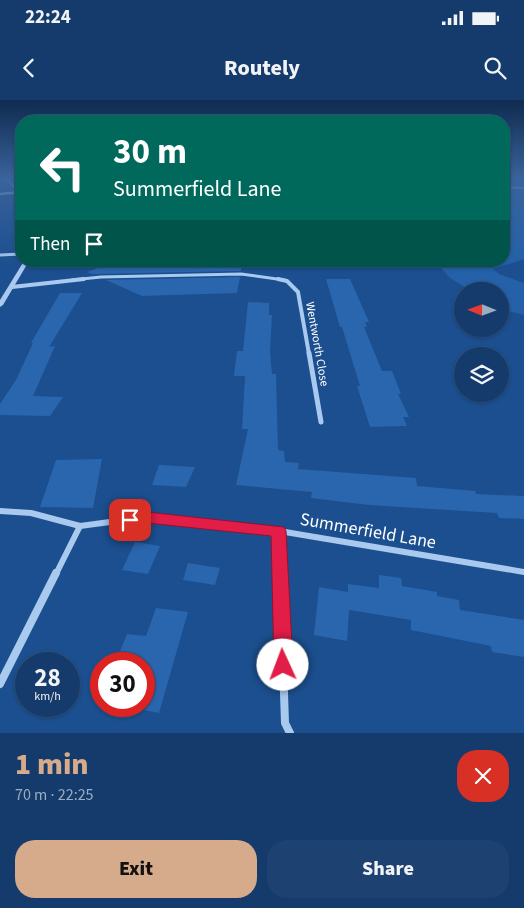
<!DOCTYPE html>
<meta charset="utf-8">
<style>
:root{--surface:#143b6b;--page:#1d4271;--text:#f1f3f6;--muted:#9dadc1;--line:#33557e;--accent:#d6ab8b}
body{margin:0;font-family:"Source Sans 3",sans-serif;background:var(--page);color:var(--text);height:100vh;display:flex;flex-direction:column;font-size:19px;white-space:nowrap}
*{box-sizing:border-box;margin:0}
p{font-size:16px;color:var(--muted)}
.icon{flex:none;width:28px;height:28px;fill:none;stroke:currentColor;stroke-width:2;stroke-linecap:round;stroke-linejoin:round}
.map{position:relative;height:633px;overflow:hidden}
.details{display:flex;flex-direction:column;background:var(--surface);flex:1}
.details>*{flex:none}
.banner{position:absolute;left:15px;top:15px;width:495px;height:152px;border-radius:20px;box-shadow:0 1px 4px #0004,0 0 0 1px var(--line);background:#00695c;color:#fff;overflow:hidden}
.needle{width:32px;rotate:271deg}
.buttons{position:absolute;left:454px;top:182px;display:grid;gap:10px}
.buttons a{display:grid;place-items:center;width:55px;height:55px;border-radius:50%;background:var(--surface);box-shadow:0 1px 4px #0004,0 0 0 1px var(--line);font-size:25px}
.speed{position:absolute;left:15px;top:552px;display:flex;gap:10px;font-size:25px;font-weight:700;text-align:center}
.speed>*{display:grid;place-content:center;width:65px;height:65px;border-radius:50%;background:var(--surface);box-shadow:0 1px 4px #0004,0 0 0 1px var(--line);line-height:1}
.speed small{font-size:12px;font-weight:400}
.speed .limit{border:8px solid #d22;background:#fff;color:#111}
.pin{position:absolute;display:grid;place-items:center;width:42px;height:42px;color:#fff;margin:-21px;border-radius:10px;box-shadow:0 2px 8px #0006}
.me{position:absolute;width:55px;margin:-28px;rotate:358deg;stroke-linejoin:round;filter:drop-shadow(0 0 4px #0008)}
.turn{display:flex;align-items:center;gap:18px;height:105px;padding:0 15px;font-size:22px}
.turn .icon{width:65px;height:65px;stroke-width:2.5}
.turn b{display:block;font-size:35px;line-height:42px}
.then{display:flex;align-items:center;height:48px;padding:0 15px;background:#0003;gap:10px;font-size:19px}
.round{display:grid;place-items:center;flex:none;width:52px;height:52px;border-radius:20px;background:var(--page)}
.headline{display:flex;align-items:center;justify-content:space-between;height:85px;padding:0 15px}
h1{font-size:30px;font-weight:800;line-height:38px;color:var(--accent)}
.action{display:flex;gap:10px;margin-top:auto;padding:10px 15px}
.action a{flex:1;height:58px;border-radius:20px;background:var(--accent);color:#111;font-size:20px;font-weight:800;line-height:58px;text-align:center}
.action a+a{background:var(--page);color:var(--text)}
.status{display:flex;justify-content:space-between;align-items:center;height:35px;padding:0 25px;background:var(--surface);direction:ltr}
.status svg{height:14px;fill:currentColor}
header{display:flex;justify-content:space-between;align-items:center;height:65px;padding:0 15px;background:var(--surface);font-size:22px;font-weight:800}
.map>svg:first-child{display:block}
.green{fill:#2461a8}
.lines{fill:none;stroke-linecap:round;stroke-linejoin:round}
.stream{fill:#9cc4f0;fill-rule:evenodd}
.building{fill:#2a66ad}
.minor-far5{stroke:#a9c9ee;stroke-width:2.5}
.minor-far4{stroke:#a9c9ee;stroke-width:3}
.minor-far3{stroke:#a9c9ee;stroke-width:4}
.minor-far2{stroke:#a9c9ee;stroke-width:5}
.minor-far1{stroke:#a9c9ee;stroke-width:6}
.minor{stroke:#a9c9ee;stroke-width:8}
.tertiary{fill:#a9c9ee;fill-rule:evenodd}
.route{fill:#e11d48;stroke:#92132f}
.labels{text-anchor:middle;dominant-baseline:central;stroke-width:5;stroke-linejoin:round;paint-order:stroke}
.far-street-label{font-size:12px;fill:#fff;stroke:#1b4f8f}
.near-street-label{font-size:18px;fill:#fff;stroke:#1b4f8f}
</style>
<div class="status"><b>22:24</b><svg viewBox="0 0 49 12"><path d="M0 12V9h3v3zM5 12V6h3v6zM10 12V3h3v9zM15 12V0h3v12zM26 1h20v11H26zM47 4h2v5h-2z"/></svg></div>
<header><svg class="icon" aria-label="back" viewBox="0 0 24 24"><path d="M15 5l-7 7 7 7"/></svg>Routely<svg class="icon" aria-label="search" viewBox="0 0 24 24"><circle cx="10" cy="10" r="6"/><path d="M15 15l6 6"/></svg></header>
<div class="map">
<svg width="524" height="633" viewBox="0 0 524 633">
<rect width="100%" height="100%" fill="#1b4f8f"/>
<!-- green -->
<path class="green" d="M 504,78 L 524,78 L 524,159 L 493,169 L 499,174 L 524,183 L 524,215 L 500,209 L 500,191 L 471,191 L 450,178 L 435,161 L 504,161 Z"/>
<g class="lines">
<!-- stream -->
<path class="stream" d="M 504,86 L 524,87 L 524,89 L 504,88 Z"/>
</g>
<!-- building -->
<g class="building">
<path d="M 117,161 L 134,161 L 143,164 L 150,161 L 242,161 L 241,171 L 92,174 L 87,172 Z"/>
<path d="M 240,177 L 237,193 L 142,196 L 106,180 Z"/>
<path d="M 326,179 L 350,179 L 369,222 L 365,222 L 367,227 L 364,227 L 382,271 L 392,271 L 401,294 L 398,294 L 409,317 L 403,317 L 407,326 L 370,327 L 357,286 L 360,286 L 342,227 L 340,227 Z"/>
<path d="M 60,193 L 82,193 L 49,247 L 55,246 L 33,296 L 63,297 L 50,316 L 0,315 L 0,304 L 16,280 L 33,243 L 31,243 Z"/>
<path d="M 248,202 L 269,203 L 269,215 L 272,215 L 270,252 L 272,274 L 276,274 L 278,350 L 284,351 L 285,362 L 299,363 L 298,369 L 416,378 L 417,386 L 475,391 L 476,394 L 524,396 L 524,419 L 499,418 L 497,413 L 369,405 L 311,398 L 312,392 L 236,385 L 248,329 L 242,329 L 245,276 L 234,276 L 237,251 L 243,251 Z"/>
<path d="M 102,359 L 93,408 L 40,407 L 56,360 Z"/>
<path d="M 159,365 L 195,367 L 186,387 L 152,385 Z"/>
<path d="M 135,442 L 160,446 L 148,474 L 122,470 Z"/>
<path d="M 188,463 L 220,468 L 215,485 L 183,480 Z"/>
<path d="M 379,475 L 401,478 L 402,486 L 437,492 L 437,496 L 459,500 L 460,510 L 524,520 L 524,557 L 492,552 L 491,546 L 411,530 L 411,520 L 349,510 L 347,541 L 314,535 L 319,487 L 348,492 L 348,484 L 379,488 Z"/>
<path d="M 156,508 L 188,512 L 159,613 L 144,610 L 144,564 L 115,564 L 127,534 L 146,536 Z"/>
</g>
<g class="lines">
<!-- minor-far5 -->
<path class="minor-far5" d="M 0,94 L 20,92"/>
<!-- minor-far4 -->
<g class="minor-far4">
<path d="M 0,155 L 21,154"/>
<path d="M 72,180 L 101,177 L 241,174 L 284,180"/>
</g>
<!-- minor-far3 -->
<g class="minor-far3">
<path d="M 278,179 L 287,181 L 298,192 L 309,254"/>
<path d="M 12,187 L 84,179"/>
</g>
<!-- minor-far2 -->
<path class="minor-far2" d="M 309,253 L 321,322"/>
<!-- minor-far1 -->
<g class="minor-far1">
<path d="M 0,411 L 31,413 L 80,426 L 147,417 L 279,431 L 524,472"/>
<path d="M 279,431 L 280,474"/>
<path d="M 56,474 L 80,426"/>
</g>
<!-- minor -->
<g class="minor">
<path d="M 280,473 L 285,623 L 290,633"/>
<path d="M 0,584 L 56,473"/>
</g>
<!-- tertiary -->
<g class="tertiary">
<path d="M 4,78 L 8,78 L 21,93 L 21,96 Z"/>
<path d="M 24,161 L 29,161 L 3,205 L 0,207 L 0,200 Z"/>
</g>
</g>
<!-- sky -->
<linearGradient id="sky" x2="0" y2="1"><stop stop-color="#0f2b4f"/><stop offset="0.47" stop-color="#39639b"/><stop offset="1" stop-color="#39639b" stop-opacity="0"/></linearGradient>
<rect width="524" height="166" fill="url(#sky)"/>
<!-- route -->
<path class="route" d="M 147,412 L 284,427 L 286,431 L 293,565 L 290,572 L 283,574 L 277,572 L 274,565 L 271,436 L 147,423 L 130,425 L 125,423 L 123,420 L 125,416 Z"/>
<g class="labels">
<!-- far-street labels -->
<g class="far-street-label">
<text transform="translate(317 244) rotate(80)">Wentworth Close</text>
</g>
<!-- near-street labels -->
<g class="near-street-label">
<text transform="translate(368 431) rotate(10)">Summerfield Lane</text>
</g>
</g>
</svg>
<div class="buttons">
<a><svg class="needle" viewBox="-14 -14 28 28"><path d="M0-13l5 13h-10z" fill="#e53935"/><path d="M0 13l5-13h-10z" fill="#9dadc1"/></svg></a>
<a><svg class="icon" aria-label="layers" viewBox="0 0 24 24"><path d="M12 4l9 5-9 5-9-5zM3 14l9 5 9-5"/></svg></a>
</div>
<div class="speed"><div>28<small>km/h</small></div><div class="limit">30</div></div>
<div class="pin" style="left:130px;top:420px;background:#d93025"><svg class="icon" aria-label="arrive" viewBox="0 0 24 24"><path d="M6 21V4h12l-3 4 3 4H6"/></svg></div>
<svg class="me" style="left:283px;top:565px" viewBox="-20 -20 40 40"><circle r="19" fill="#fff"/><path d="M0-13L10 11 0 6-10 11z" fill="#e11d48"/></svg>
<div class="banner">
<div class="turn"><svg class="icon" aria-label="left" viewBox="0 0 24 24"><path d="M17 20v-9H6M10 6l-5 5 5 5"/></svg><div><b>30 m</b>Summerfield Lane</div></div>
<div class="then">Then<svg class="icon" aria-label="arrive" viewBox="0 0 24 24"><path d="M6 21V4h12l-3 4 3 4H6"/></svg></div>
</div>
</div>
<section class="details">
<div class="headline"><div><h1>1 min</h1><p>70 m · 22:25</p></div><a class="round" style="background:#d93025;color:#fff"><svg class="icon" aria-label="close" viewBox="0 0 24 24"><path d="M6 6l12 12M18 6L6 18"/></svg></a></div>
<div class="action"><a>Exit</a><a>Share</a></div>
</section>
